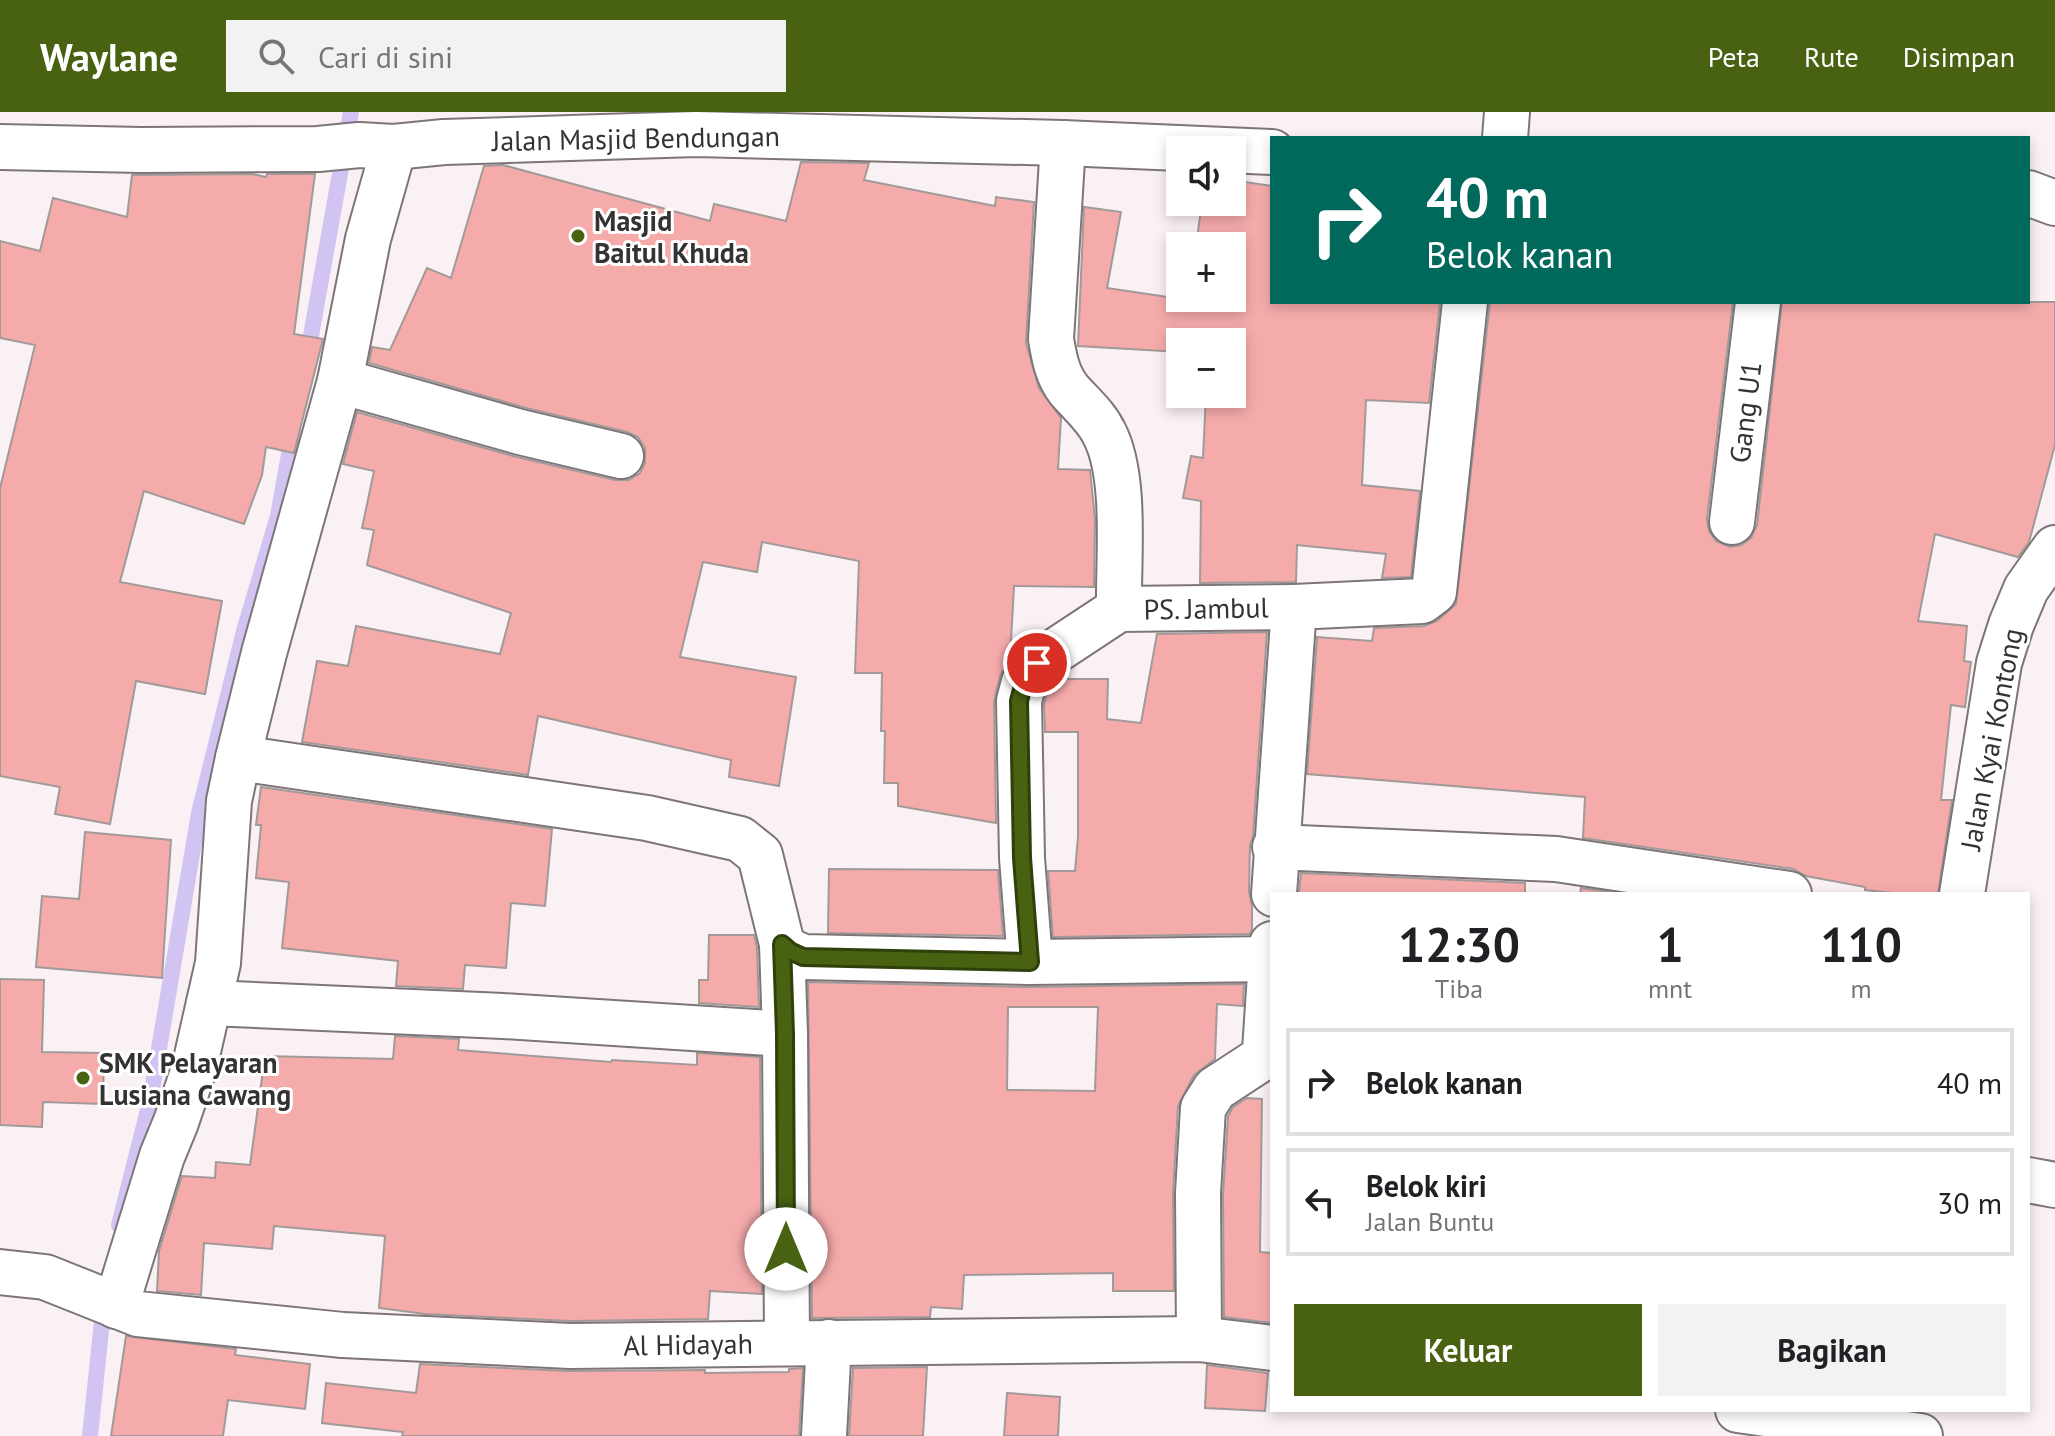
<!DOCTYPE html>
<html lang="id">
<meta charset="utf-8">
<style>
:root{--surface:#fff;--page:#f2f2f2;--text:#202124;--muted:#757577;--line:#e0e0e0;--accent:#486211}
body{margin:0;font-family:"PT Sans",sans-serif;background:var(--page);color:var(--text);height:100vh;display:flex;flex-direction:column;font-size:30px;white-space:nowrap}
*{box-sizing:border-box;margin:0}
p{font-size:26px;color:var(--muted)}
.icon{flex:none;width:44px;height:44px;fill:none;stroke:currentColor;stroke-width:2;stroke-linecap:round;stroke-linejoin:round}
.map{position:relative;flex:1;overflow:hidden}
.details{position:absolute;left:1270px;top:780px;width:760px;height:520px;display:flex;flex-direction:column;background:var(--surface);border-radius:0px;box-shadow:0 4px 12px #0003}
.details>*{flex:none}
.hud{position:absolute;left:1270px;top:24px;width:760px;height:168px;border-radius:0px;box-shadow:0 4px 12px #0003;background:#00695c;color:#fff;overflow:hidden}
.buttons{position:absolute;left:1166px;top:24px;display:grid;gap:16px}
.buttons a{display:grid;place-items:center;width:80px;height:80px;border-radius:0px;background:var(--surface);box-shadow:0 4px 12px #0003;font-size:40px}
.pin{position:absolute;display:grid;place-items:center;width:68px;height:68px;color:#fff;margin:-34px;border:4px solid #fff;border-radius:50%;box-shadow:0 2px 8px #0007}
.me{position:absolute;width:88px;margin:-44px;rotate:0deg;stroke-linejoin:round;filter:drop-shadow(0 0 6px #0008)}
.turn{display:flex;align-items:center;gap:28px;height:168px;padding:0 24px;font-size:36px}
.turn .icon{width:104px;height:104px;stroke-width:2.5}
.turn b{display:block;font-size:56px;line-height:68px}
.eta{display:flex;justify-content:space-evenly;align-items:center;height:136px;text-align:center}
.eta b{font-size:48px;font-weight:800;line-height:56px}
.action{display:flex;gap:16px;margin-top:auto;padding:16px 24px}
.action a{flex:1;height:92px;border-radius:0px;background:var(--accent);color:#fff;font-size:32px;font-weight:800;line-height:92px;text-align:center}
.action a+a{background:var(--page);color:var(--text)}
ul{padding:0;list-style:none}
li{display:flex;align-items:center;gap:24px;height:108px;margin:0 16px 12px;padding:0 8px;border:4px solid var(--line);border-radius:0px}
li div{flex:1}
li b{display:block;font-size:30px}
li em{font-style:normal}
header{display:flex;align-items:center;gap:48px;box-sizing:border-box;height:112px;padding:0 40px;background:var(--accent);color:#fff}
header strong{font-size:38px}
nav{display:flex;gap:44px;margin-inline-start:auto;font-size:28px}
.search{width:560px;height:72px;background:var(--page);display:flex;align-items:center;gap:20px;box-sizing:border-box;padding:0 28px;border-radius:0px;color:var(--muted);font-size:30px}
.map>svg:first-child{display:block}
.lines{fill:none;stroke-linecap:round;stroke-linejoin:round}
.stream{stroke:#d1c4f3;stroke-width:16}
.building{fill:#f6abab;stroke:#a29999;stroke-width:2;fill-rule:evenodd}
.minor-casing{stroke:#7d7578;stroke-width:48}
.minor{stroke:#fff;stroke-width:44}
.route-casing{stroke:#2f400b;stroke-width:20}
.route{stroke:#486211;stroke-width:14}
.poi-dot{fill:#486211;stroke:#fff;stroke-width:3}
.labels{text-anchor:middle;dominant-baseline:central;stroke-width:6;stroke-linejoin:round;paint-order:stroke}
.street-label{font-size:28px;fill:#353233;stroke:#fff}
.poi-label{font-size:28px;font-weight:bold;fill:#353233;stroke:#fff;text-anchor:start}
</style>
<header>
<strong>Waylane</strong>
<div class="search"><svg class="icon" aria-label="search" viewBox="0 0 24 24"><circle cx="10" cy="10" r="6"/><path d="M15 15l6 6"/></svg>Cari di sini</div>
<nav><a>Peta</a><a>Rute</a><a>Disimpan</a></nav>
</header>
<div class="map">
<svg width="2055" height="1324" viewBox="0 0 2055 1324">
<rect width="100%" height="100%" fill="#faf1f4"/>
<g class="lines">
<!-- stream -->
<g class="stream">
<path d="M 307,246 L 351,0"/>
<path d="M 119,1113 L 150,990 L 199,701 L 244,519 L 278,404 L 293,320"/>
<path d="M 90,1324 L 104,1190"/>
</g>
</g>
<!-- building -->
<g class="building">
<path d="M 801,50 L 869,51 L 864,68 L 995,94 L 996,85 L 1034,90 L 1026,231 L 1039,276 L 1061,306 L 1058,357 L 1090,358 L 1095,407 L 1094,475 L 1014,474 L 1010,547 L 1000,564 L 994,589 L 996,711 L 898,694 L 898,671 L 884,671 L 885,619 L 881,619 L 882,561 L 855,561 L 859,449 L 762,430 L 757,460 L 703,450 L 680,545 L 796,565 L 779,674 L 729,665 L 731,648 L 538,604 L 528,663 L 302,630 L 317,549 L 348,554 L 356,514 L 500,542 L 511,501 L 367,453 L 374,418 L 362,416 L 374,359 L 343,352 L 357,300 L 513,344 L 615,368 L 629,368 L 640,361 L 645,351 L 645,336 L 638,325 L 627,320 L 526,296 L 369,251 L 372,235 L 390,238 L 427,156 L 451,166 L 484,54 L 503,53 L 710,109 L 714,92 L 786,109 Z"/>
<path d="M 253,62 L 266,65 L 267,62 L 315,62 L 294,222 L 323,227 L 294,341 L 266,335 L 262,363 L 244,412 L 144,379 L 120,470 L 222,489 L 205,582 L 136,569 L 110,712 L 55,702 L 60,675 L 0,664 L 0,376 L 35,233 L 0,226 L 0,129 L 40,139 L 53,86 L 127,105 L 132,63 Z"/>
<path d="M 1232,68 L 1272,74 L 1272,190 L 1440,190 L 1429,291 L 1366,288 L 1362,373 L 1420,379 L 1411,465 L 1382,466 L 1386,442 L 1297,433 L 1296,470 L 1200,471 L 1201,389 L 1183,386 L 1191,344 L 1203,346 L 1206,282 L 1232,282 L 1232,230 L 1180,230 L 1180,240 L 1078,234 L 1084,95 L 1121,100 L 1107,176 L 1188,188 L 1188,186 L 1232,186 L 1232,134 L 1196,134 L 1202,90 L 1232,90 Z"/>
<path d="M 1490,190 L 1733,190 L 1707,407 L 1709,419 L 1716,429 L 1730,435 L 1741,433 L 1751,426 L 1757,413 L 1782,190 L 2055,190 L 2055,333 L 2029,430 L 2018,445 L 1935,422 L 1918,509 L 1967,514 L 1964,549 L 1971,550 L 1965,595 L 1951,593 L 1941,688 L 1952,688 L 1938,782 L 1902,782 L 1865,778 L 1865,775 L 1806,764 L 1793,757 L 1583,726 L 1585,685 L 1307,662 L 1317,525 L 1372,529 L 1374,516 L 1424,514 L 1437,509 L 1456,492 Z"/>
<path d="M 1267,520 L 1253,724 L 1250,733 L 1249,780 L 1252,794 L 1252,817 L 1250,822 L 1053,825 L 1048,759 L 1075,759 L 1078,725 L 1078,620 L 1045,620 L 1044,592 L 1047,581 L 1055,569 L 1058,567 L 1108,567 L 1107,607 L 1141,611 L 1157,522 Z"/>
<path d="M 261,675 L 552,717 L 545,794 L 511,791 L 506,856 L 465,853 L 463,877 L 396,874 L 398,849 L 282,836 L 289,770 L 256,766 L 261,713 L 256,713 Z"/>
<path d="M 85,720 L 171,728 L 162,866 L 36,855 L 42,784 L 79,787 Z"/>
<path d="M 829,757 L 998,758 L 1003,824 L 828,821 Z"/>
<path d="M 1301,761 L 1525,771 L 1525,782 L 1299,781 Z"/>
<path d="M 1581,776 L 1621,782 L 1580,782 Z"/>
<path d="M 709,823 L 754,823 L 757,835 L 759,895 L 699,891 L 699,868 L 708,868 Z"/>
<path d="M 0,867 L 44,868 L 42,940 L 104,941 L 103,992 L 43,990 L 42,1015 L 0,1013 Z"/>
<path d="M 808,870 L 1029,875 L 1244,872 L 1243,894 L 1217,892 L 1215,947 L 1194,963 L 1178,994 L 1173,1081 L 1174,1179 L 1113,1179 L 1113,1161 L 964,1163 L 962,1197 L 931,1195 L 930,1205 L 812,1206 ZM 1008,895 L 1098,895 L 1095,979 L 1007,978 Z"/>
<path d="M 395,924 L 459,927 L 458,938 L 611,950 L 612,948 L 697,953 L 697,941 L 760,945 L 762,1182 L 710,1179 L 708,1207 L 570,1209 L 425,1202 L 379,1196 L 385,1124 L 274,1114 L 272,1137 L 204,1131 L 201,1183 L 157,1179 L 159,1139 L 182,1064 L 215,1066 L 216,1050 L 250,1053 L 265,944 L 393,947 Z"/>
<path d="M 1247,986 L 1262,987 L 1260,1140 L 1272,1141 L 1272,1211 L 1224,1205 L 1223,1082 L 1228,1004 L 1233,995 Z"/>
<path d="M 126,1224 L 236,1237 L 235,1243 L 310,1252 L 305,1297 L 228,1288 L 223,1324 L 111,1324 Z"/>
<path d="M 420,1252 L 569,1259 L 705,1258 L 705,1261 L 789,1260 L 789,1257 L 803,1256 L 799,1324 L 402,1324 L 403,1320 L 322,1311 L 326,1271 L 416,1281 Z"/>
<path d="M 1207,1253 L 1268,1261 L 1265,1299 L 1205,1296 Z"/>
<path d="M 927,1255 L 923,1324 L 849,1324 L 853,1256 Z"/>
<path d="M 1007,1281 L 1060,1285 L 1058,1324 L 1004,1324 Z"/>
</g>
<g class="lines">
<!-- minor casing -->
<g class="minor-casing">
<g id="minor">
<path d="M 1505,26 L 1507,0"/>
<path d="M 1063,31 L 1051,227 C 1054,245 1057,263 1069,278 C 1081,292 1096,304 1104,321 C 1127,364 1118,448 1119,497"/>
<path d="M 0,35 L 141,38 L 318,37 L 359,33 L 394,35 L 444,30 L 696,22 L 1063,31 L 1272,40"/>
<path d="M 2028,81 L 2055,91"/>
<path d="M 340,269 L 520,320 L 621,344"/>
<path d="M 1732,410 L 1758,190"/>
<path d="M 1119,497 L 1294,495"/>
<path d="M 238,646 L 647,706 L 740,727 L 760,743 L 782,832 L 790,839 L 803,845 L 1030,850 L 1272,847"/>
<path d="M 1275,735 L 1556,747 L 1789,782"/>
<path d="M 1274,782 L 1294,495 L 1422,489 L 1434,480 L 1465,190"/>
<path d="M 1962,782 L 1999,551 L 2011,513 L 2026,477 L 2055,436"/>
<path d="M 782,832 L 785,922 L 787,1230"/>
<path d="M 1030,850 L 1022,746 L 1019,589 L 1024,570 L 1037,551 L 1119,497"/>
<path d="M 209,891 L 503,904 L 785,922"/>
<path d="M 2028,1068 L 2055,1073"/>
<path d="M 0,1160 L 45,1165 L 138,1202 L 343,1223 L 570,1234 L 1199,1227 L 1272,1236"/>
<path d="M 116,1194 L 162,1044 L 176,1010 L 194,957 L 218,851 L 229,689 L 238,646 L 264,541 L 340,269 L 368,127 L 394,35"/>
<path d="M 1199,1227 L 1198,1081 L 1203,996 L 1215,977 L 1261,947 L 1265,939 L 1272,832"/>
<path d="M 1738,1298 L 1920,1324"/>
<path d="M 824,1324 L 829,1230"/>
</g>
</g>
<!-- minor -->
<use href="#minor" class="minor"/>
</g>
<g class="lines">
<!-- route casing -->
<g class="route-casing">
<path id="route" d="M 786,1137 L 785,922 L 782,832 L 790,839 L 803,845 L 1030,850 L 1022,746 L 1019,589 L 1024,570 L 1037,551"/>
</g>
<!-- route -->
<use href="#route" class="route"/>
</g>
<!-- markers -->
<g class="poi-dot">
<circle cx="578" cy="124" r="8"/>
<circle cx="83" cy="966" r="8"/>
</g>
<g class="labels">
<!-- street labels -->
<g class="street-label">
<text transform="translate(636 26) rotate(-1)">Jalan Masjid Bendungan</text>
<text transform="translate(1745 300) rotate(-83)">Gang U1</text>
<text transform="translate(1206 496) rotate(-1)">PS. Jambul</text>
<text transform="translate(1991 627) rotate(-79)">Jalan Kyai Kontong</text>
<text transform="translate(688 1232) rotate(-1)">Al Hidayah</text>
</g>
<!-- poi labels -->
<g class="poi-label">
<text x="594" y="108">Masjid<tspan x="594" dy="32">Baitul Khuda</tspan></text>
<text x="99" y="950">SMK Pelayaran<tspan x="99" dy="32">Lusiana Cawang</tspan></text>
</g>
</g>
</svg>
<div class="buttons">
<a><svg class="icon" aria-label="sound" viewBox="0 0 24 24"><path d="M4 9h4l5-4v14l-5-4H4zM17 9q2 3 0 6"/></svg></a>
<a>+</a>
<a>−</a>
</div>
<div class="pin" style="left:1037px;top:551px;background:#d93025"><svg class="icon" aria-label="arrive" viewBox="0 0 24 24"><path d="M6 21V4h12l-3 4 3 4H6"/></svg></div>
<svg class="me" style="left:786px;top:1137px" viewBox="-20 -20 40 40"><circle r="19" fill="#fff"/><path d="M0-13L10 11 0 6-10 11z" fill="#486211"/></svg>
<div class="hud">
<div class="turn"><svg class="icon" aria-label="right" viewBox="0 0 24 24"><path d="M7 20v-9h11M14 6l5 5-5 5"/></svg><div><b>40 m</b>Belok kanan</div></div>
</div>
<section class="details">
<div class="eta">
<div><b>12:30</b><p>Tiba</p></div>
<div><b>1</b><p>mnt</p></div>
<div><b>110</b><p>m</p></div>
</div>
<ul>
<li><svg class="icon" aria-label="right" viewBox="0 0 24 24"><path d="M7 20v-9h11M14 6l5 5-5 5"/></svg><div><b>Belok kanan</b></div><em>40 m</em></li>
<li><svg class="icon" aria-label="left" viewBox="0 0 24 24"><path d="M17 20v-9H6M10 6l-5 5 5 5"/></svg><div><b>Belok kiri</b><p>Jalan Buntu</p></div><em>30 m</em></li>
</ul>
<div class="action"><a>Keluar</a><a>Bagikan</a></div>
</section>
</div>
